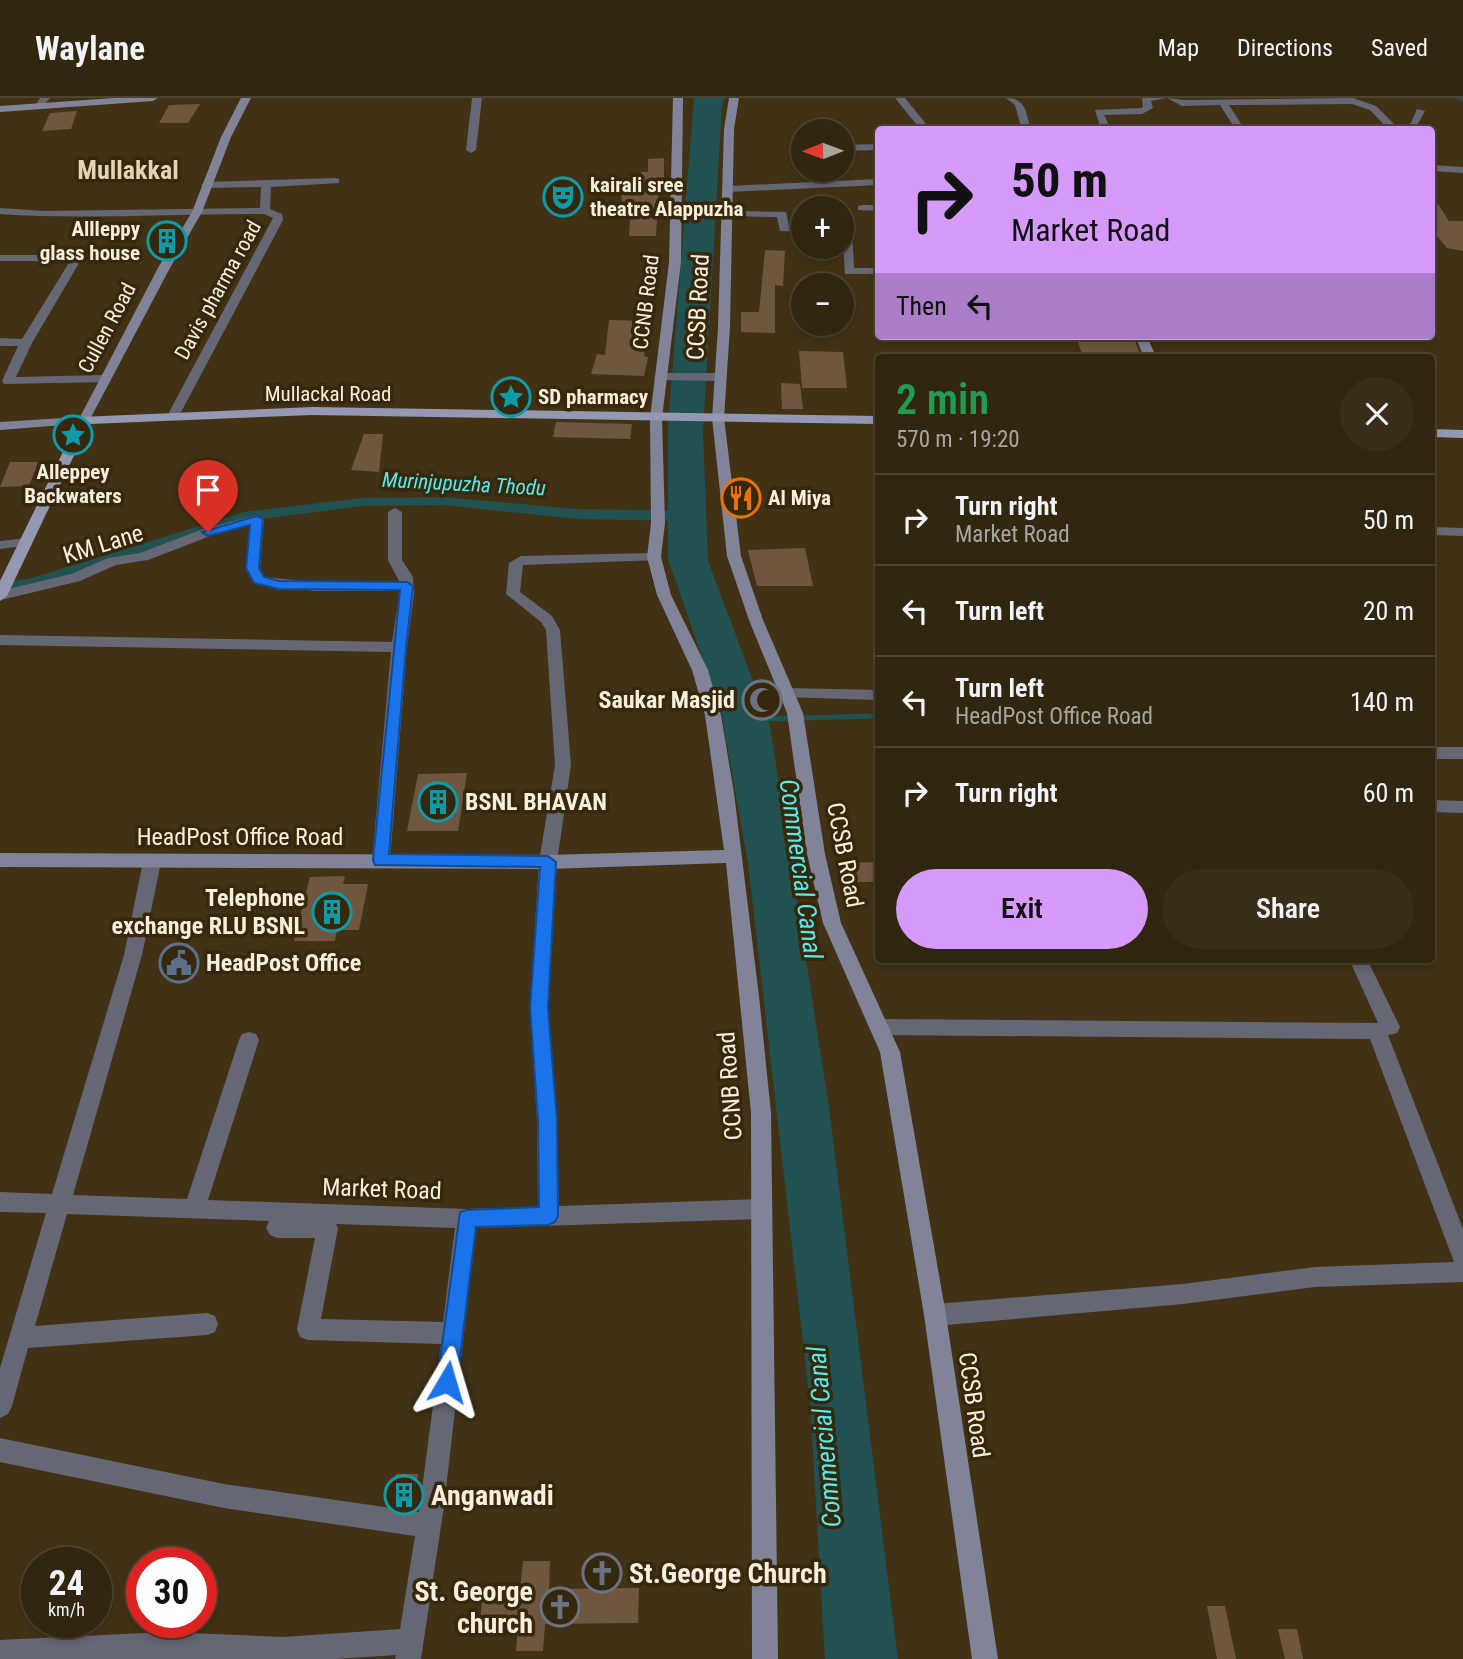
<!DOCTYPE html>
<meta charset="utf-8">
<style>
:root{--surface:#312610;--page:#392e19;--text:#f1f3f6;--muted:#a8a59f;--line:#4c4330;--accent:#d69bfa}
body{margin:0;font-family:"Roboto Condensed",sans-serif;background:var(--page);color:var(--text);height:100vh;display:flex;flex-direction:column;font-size:26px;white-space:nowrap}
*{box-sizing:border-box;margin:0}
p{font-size:23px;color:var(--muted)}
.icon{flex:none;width:38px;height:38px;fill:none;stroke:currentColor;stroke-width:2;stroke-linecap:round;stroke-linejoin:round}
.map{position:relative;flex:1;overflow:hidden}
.sheet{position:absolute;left:875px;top:256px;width:560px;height:609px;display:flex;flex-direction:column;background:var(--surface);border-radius:7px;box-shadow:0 4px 10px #0003,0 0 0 2px var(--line)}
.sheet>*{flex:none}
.hud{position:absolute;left:875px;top:28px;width:560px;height:214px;border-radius:7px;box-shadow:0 4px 10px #0003,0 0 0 2px var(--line);background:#d69bfa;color:#111;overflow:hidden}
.needle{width:46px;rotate:269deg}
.fabs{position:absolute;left:791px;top:21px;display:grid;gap:14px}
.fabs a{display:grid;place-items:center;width:63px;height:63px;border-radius:50%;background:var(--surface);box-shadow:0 4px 10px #0003,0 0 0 2px var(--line);font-size:35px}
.speed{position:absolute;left:21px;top:1449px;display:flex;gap:14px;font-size:35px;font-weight:700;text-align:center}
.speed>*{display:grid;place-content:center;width:91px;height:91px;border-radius:50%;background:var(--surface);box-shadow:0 4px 10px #0003,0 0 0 2px var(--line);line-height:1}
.speed small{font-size:18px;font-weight:400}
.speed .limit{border:10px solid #d22;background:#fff;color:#111}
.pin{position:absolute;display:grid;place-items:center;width:60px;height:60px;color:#fff;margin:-72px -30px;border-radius:50% 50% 50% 0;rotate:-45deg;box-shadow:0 0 7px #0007}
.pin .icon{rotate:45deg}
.me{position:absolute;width:77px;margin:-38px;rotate:7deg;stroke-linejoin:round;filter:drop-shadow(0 0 5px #0008)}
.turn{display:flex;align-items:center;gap:24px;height:147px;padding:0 21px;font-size:32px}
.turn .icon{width:91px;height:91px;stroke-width:2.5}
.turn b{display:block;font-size:49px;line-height:60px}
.then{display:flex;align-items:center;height:66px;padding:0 21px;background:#0003;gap:14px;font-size:26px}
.round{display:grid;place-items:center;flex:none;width:74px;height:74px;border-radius:37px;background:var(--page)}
.summary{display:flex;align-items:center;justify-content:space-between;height:119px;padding:0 21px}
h1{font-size:42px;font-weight:600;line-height:52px;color:#1e9e55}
.cta{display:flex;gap:14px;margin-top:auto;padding:14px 21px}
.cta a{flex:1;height:80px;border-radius:42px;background:var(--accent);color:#111;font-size:28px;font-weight:600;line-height:80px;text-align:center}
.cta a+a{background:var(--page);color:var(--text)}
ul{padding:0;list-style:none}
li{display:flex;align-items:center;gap:21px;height:91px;padding:0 21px;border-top:2px solid var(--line)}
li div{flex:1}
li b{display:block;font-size:26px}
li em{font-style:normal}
header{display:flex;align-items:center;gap:42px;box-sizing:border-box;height:98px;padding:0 35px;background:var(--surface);border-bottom:2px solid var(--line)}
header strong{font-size:33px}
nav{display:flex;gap:38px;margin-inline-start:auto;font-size:24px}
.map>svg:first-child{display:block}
.water{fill:#225152}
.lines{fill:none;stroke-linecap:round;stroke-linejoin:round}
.stream{stroke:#225152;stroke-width:5}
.canal{fill:#225152;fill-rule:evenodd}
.building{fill:#6f573f}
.street{fill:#666775;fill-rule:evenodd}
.secondary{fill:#818398;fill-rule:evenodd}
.primary{fill:#9598b3;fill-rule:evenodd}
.route{fill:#1a73e8;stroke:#114b97;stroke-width:2}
.labels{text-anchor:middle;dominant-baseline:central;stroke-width:7;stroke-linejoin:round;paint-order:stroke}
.far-poi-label{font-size:21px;font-weight:bold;fill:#f8eede;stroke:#36280c;text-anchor:start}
.far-street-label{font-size:21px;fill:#f8eede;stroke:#36280c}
.far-water-label{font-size:21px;font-style:italic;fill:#54ebee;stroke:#36280c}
.street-label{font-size:24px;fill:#f8eede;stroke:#36280c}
.poi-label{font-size:24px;font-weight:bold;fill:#f8eede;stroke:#36280c;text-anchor:end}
.far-district-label{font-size:26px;font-weight:bold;fill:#e5d3b3;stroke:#36280c}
.water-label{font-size:26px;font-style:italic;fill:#54ebee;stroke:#36280c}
.near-poi-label{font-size:28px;font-weight:bold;fill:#f8eede;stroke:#36280c;text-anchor:start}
</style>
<header>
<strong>Waylane</strong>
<nav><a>Map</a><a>Directions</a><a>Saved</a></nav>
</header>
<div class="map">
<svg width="1463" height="1561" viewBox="0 0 1463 1561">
<rect width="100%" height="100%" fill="#413216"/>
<!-- water -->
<path class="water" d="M 694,0 L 725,0 L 722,7 L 703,334 L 708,463 L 770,628 L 829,1010 L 898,1561 L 825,1561 L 810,1304 L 748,765 L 721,613 L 668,461 L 668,328 Z"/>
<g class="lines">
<!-- stream -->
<path class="stream" d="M 763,621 L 878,618"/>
<!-- canal -->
<g class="canal">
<path d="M 1455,0 L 1463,0 L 1463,4 Z"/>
<path d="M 443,399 L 577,411 L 686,413 L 694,418 L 686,423 L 577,421 L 443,407 L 362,408 L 246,423 L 40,489 L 0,495 L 0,485 L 32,480 L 244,414 L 362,400 Z"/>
</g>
</g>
<!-- building -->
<g class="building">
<path d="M 200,6 L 188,25 L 159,25 L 169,7 Z"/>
<path d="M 77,13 L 71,31 L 42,33 L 50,15 Z"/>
<path d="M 664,60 L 664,85 L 659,85 L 656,138 L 629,138 L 631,111 L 621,111 L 622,93 L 640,93 L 641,74 L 648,74 L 648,61 Z"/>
<path d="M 1432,97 L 1449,123 L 1463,123 L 1463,153 L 1447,150 L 1436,137 L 1432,123 Z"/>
<path d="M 765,152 L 785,153 L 783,188 L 775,187 L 775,235 L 741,234 L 741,214 L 759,214 Z"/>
<path d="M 609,222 L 647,223 L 644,258 L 648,259 L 644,278 L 591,276 L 597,256 L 605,257 Z"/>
<path d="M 1076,238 L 1133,238 L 1141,259 L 1083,259 Z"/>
<path d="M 799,253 L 843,254 L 847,290 L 802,290 Z"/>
<path d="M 781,285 L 800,286 L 803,311 L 782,311 Z"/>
<path d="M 556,324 L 632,326 L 630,341 L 553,339 Z"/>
<path d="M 364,336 L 383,336 L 379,374 L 351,372 Z"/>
<path d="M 10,364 L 38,364 L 29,388 L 0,389 Z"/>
<path d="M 805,450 L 813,488 L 757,488 L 748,452 Z"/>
<path d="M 467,675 L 458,733 L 407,733 L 418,676 Z"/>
<path d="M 878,764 L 878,784 L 856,784 L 854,765 Z"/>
<path d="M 345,778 L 343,786 L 368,786 L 359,832 L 337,832 L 335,843 L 294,843 L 310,779 Z"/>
<path d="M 396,1376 L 418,1376 L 413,1411 L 391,1407 Z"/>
<path d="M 523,1463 L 550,1463 L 549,1491 L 639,1490 L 638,1525 L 545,1526 L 543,1553 L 516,1553 L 518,1525 L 480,1525 L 483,1493 L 520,1492 Z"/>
<path d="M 1207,1508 L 1225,1508 L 1236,1561 L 1217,1561 Z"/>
<path d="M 1278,1531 L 1297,1531 L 1303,1561 L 1285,1561 Z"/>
</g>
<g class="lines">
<!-- street -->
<g class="street">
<path d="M 40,0 L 50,0 L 40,11 L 35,8 Z"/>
<path d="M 472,0 L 482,0 L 476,52 L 471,55 L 466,52 Z"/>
<path d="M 895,0 L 905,0 L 931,32 L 921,32 Z"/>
<path d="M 1006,0 C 1025,0 1026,13 1030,29 L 1100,28 L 1095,12 L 1140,10 L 1143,9 L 1142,0 L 1166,0 L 1151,3 L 1153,10 L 1142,16 L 1104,17 L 1110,29 L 1108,32 L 978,32 L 982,29 L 1021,29 L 1015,7 Z"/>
<path d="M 1167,0 L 1184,2 L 1353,0 L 1376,8 L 1398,30 L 1411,25 L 1417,11 L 1425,13 L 1415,31 L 1389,32 L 1370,12 L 1352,6 L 1229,7 L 1245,32 L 1236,32 L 1220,7 L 1182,8 Z"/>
<path d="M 878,46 L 878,52 L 842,53 L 842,47 Z"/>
<path d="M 1432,67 L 1463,69 L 1463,75 L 1432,73 Z"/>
<path d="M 335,80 L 339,81 L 339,85 L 271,89 L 270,111 L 282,116 L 283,122 L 179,318 L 173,322 L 167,318 L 273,120 L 264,116 C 176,115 88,122 0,116 L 0,110 L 45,113 L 260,110 L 261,89 L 206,90 L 201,87 L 206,84 Z"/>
<path d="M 878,81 L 878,87 L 728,94 L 723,91 L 728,88 Z"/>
<path d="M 862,107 L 878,107 L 878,113 L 858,112 L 858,108 Z"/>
<path d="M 728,113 L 786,114 L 789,128 L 803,128 L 803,134 L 780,133 L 777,119 L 724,118 L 723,116 Z"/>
<path d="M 842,128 L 852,131 L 854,170 L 878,170 L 878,176 L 845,176 Z"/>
<path d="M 0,157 L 77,157 L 82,160 L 32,245 L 16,279 L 104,277 L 108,278 L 108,284 L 4,286 L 2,283 L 18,248 L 0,248 L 0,240 L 22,241 L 70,163 L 0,163 Z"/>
<path d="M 660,275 L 721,275 L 727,279 L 721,283 L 656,282 L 654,279 Z"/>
<path d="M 395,410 L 402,414 L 402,462 L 413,479 L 414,496 L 407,549 L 390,762 L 387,767 L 375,767 L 372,762 L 391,554 L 0,547 L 0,537 L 392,544 L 400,493 L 314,493 L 254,485 L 246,470 L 250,427 L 213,437 L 148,462 L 116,467 L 80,483 L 1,502 L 0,493 L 71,476 L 108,460 L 140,455 L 203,431 L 257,417 L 264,421 L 260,470 L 264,479 L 314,484 L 399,483 L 388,462 L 388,414 Z"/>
<path d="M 1432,429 L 1463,430 L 1463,438 L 1432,437 Z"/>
<path d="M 27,440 L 32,441 L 32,447 L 0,451 L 0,443 Z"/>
<path d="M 654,455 L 661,459 L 659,462 L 523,467 L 520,494 L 552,518 L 560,532 L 571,667 L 557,764 L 548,910 L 557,1022 L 559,1108 L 761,1101 L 768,1104 L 771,1111 L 768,1118 L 761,1121 L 476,1130 L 444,1408 L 421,1561 L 395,1561 L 396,1557 L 336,1561 L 0,1561 L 0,1542 L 165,1534 L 283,1539 L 400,1531 L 415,1438 L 224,1410 L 0,1364 L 0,1340 L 224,1386 L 419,1414 L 441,1246 L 308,1242 L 300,1239 L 297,1231 L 315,1140 L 277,1140 L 270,1137 L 266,1130 L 269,1123 L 67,1116 L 35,1228 L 207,1215 L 215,1218 L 218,1226 L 215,1234 L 207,1237 L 28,1250 L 12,1308 L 8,1316 L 0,1320 L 0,1270 L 46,1115 L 0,1114 L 0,1094 L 52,1096 L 124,857 L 143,764 L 146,759 L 158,759 L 161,764 L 142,857 L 73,1097 L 187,1101 L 239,942 L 242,936 L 249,934 L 256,936 L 259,942 L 208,1102 L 467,1111 L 538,1109 L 537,1022 L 530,910 L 539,764 L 555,667 L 546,532 L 541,524 L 506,496 L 509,465 L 521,458 ZM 336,1126 L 455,1130 L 443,1224 L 321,1221 L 338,1130 Z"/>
<path d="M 788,590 L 878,592 L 878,602 L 783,599 L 780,595 Z"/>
<rect x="1432" y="649" width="31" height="12"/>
<path d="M 1432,702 L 1463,703 L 1463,715 L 1432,714 Z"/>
<path d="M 1349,861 L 1367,861 L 1400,929 L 1397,935 L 1388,937 L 1463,1131 L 1463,1184 L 1315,1189 L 1183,1206 L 935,1228 L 927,1225 L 924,1217 L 927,1209 L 935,1206 L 1183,1186 L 1315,1169 L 1454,1164 L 1370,941 L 880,937 L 873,935 L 870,929 L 873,923 L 880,921 L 1378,925 Z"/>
</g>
<!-- secondary -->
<g class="secondary">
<path d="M 114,0 L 158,0 L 153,3 L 0,14 L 0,8 Z"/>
<path d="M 241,0 L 251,0 L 231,39 L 202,114 L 171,168 L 88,325 L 0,332 L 0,324 L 80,319 L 159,168 L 192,114 L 221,39 Z"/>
<path d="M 673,0 L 683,0 L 681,164 L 662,320 L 665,425 L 661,459 L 671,497 L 708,572 L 721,617 L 734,695 L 759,898 L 771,1015 L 778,1561 L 752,1561 L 751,1015 L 726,765 L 548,771 L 0,769 L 0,755 L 548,757 L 724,752 L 705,617 L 692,572 L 657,497 L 647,459 L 651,425 L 650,320 L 669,164 Z"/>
<path d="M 729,0 L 739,0 L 734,31 L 730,229 L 724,320 L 741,458 L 763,522 L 803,615 L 825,756 L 841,825 L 900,954 L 946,1217 L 998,1561 L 972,1561 L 924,1217 L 880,954 L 823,825 L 807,756 L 787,615 L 749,522 L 727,458 L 712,320 L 718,229 L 724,31 Z"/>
<path d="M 1135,238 L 1147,238 L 1156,259 L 1144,259 Z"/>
</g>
<!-- primary -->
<g class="primary">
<path d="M 313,309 L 878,318 L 878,326 L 313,317 L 89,326 L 7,498 L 0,503 L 0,483 L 80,319 Z"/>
<path d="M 1432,331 L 1463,332 L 1463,340 L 1432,339 Z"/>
</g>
</g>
<!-- route -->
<path class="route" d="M 257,418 L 263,421 L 259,470 L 264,479 L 279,483 L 407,484 L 413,488 L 406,550 L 389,756 L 548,758 L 556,764 L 548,910 L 557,1022 L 558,1118 L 555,1124 L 548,1127 L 476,1129 L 457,1284 L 454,1292 L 447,1295 L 440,1292 L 437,1284 L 460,1114 L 467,1112 L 539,1109 L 538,1022 L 530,910 L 540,769 L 375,767 L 373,762 L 400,492 L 279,491 L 254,485 L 246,470 L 250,427 L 208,438 L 202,434 Z"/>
<!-- icons -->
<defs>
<g id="theatre-ring" transform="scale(2.0125)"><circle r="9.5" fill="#36280c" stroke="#0f9aa8" stroke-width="1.5"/><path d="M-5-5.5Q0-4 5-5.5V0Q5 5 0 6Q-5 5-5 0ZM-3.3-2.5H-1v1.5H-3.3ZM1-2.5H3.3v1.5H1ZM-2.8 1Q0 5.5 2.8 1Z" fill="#0f9aa8"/></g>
<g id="building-ring" transform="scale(2.0125)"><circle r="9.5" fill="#36280c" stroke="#0f9aa8" stroke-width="1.5"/><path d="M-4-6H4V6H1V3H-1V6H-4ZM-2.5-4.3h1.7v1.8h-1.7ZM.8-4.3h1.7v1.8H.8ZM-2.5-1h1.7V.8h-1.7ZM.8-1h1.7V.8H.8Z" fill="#0f9aa8"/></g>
<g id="sight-ring" transform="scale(2.0125)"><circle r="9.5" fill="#36280c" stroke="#0f9aa8" stroke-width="1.5"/><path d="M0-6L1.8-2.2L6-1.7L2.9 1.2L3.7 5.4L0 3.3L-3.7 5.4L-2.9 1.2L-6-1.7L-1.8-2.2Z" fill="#0f9aa8"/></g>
<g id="restaurant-ring" transform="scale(2.0125)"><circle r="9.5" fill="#36280c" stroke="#e8710a" stroke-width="1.5"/><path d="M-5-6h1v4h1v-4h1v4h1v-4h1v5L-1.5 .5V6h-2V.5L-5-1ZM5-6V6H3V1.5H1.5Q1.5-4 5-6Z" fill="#e8710a"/></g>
<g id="mosque-ring" transform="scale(2.0125)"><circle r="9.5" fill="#36280c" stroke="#6b7280" stroke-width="1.5"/><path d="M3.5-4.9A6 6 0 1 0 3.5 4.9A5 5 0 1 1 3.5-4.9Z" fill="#6b7280"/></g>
<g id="civic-ring" transform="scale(2.0125)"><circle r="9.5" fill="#36280c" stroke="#5c6f8a" stroke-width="1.5"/><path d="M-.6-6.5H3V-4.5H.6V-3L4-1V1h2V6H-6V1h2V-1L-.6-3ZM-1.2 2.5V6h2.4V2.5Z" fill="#5c6f8a"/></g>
<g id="church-ring" transform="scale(2.0125)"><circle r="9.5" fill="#36280c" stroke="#6b7280" stroke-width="1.5"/><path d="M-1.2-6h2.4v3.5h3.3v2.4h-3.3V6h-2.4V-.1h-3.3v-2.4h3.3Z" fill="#6b7280"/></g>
</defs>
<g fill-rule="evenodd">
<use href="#theatre-ring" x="563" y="99"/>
<use href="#building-ring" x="167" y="143"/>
<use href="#sight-ring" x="511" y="299"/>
<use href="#sight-ring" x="73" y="337"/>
<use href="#restaurant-ring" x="741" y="400"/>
<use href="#mosque-ring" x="762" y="602"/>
<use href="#building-ring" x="438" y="704"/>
<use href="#building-ring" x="332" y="814"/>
<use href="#civic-ring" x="179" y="865"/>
<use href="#building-ring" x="404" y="1397"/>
<use href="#church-ring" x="602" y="1475"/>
<use href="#church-ring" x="560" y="1509"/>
</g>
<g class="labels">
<!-- far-poi labels -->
<g class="far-poi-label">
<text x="590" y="87">kairali sree<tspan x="590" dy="24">theatre Alappuzha</tspan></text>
<text x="140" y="131" text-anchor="end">Allleppy<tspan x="140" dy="24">glass house</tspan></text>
<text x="538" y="299">SD pharmacy</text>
<text x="73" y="374" text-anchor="middle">Alleppey<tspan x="73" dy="24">Backwaters</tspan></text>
<text x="768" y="400">Al Miya</text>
</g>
<!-- far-street labels -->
<g class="far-street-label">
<text transform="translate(218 192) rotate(-61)">Davis pharma road</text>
<text transform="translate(646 204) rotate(-83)">CCNB Road</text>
<text transform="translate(107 230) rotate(-62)">Cullen Road</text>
<text x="328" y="296">Mullackal Road</text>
</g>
<!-- far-water labels -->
<g class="far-water-label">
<text transform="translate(464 386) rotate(3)">Murinjupuzha Thodu</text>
</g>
<!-- street labels -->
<g class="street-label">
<text transform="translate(698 209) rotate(-87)">CCSB Road</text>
<text transform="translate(103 446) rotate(-17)">KM Lane</text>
<text x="240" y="739">HeadPost Office Road</text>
<text transform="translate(845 757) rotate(79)">CCSB Road</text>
<text transform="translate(730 988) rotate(-94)">CCNB Road</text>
<text transform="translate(382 1091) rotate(2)">Market Road</text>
<text transform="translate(974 1307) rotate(82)">CCSB Road</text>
</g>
<!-- poi labels -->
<g class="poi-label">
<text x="735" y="602">Saukar Masjid</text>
<text x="465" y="704" text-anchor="start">BSNL BHAVAN</text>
<text x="305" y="800">Telephone<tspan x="305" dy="28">exchange RLU BSNL</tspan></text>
<text x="206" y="865" text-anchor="start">HeadPost Office</text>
</g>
<!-- far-district labels -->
<g class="far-district-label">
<text x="128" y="72">Mullakkal</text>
</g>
<!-- water labels -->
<g class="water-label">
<text transform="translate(801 771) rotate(82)">Commercial Canal</text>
<text transform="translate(824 1339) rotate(-95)">Commercial Canal</text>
</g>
<!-- near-poi labels -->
<g class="near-poi-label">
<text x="431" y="1397">Anganwadi</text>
<text x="629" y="1475">St.George Church</text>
<text x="533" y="1493" text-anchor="end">St. George<tspan x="533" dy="32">church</tspan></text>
</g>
</g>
</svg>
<div class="fabs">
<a><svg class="needle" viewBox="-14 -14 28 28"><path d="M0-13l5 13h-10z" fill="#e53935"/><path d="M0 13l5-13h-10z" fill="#a8a59f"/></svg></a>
<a>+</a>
<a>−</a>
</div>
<div class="speed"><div>24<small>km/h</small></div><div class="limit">30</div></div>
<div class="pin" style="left:208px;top:434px;background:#d93025"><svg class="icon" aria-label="arrive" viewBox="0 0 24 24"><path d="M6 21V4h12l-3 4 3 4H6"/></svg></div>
<svg class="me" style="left:447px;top:1284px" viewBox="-20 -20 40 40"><path d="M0-17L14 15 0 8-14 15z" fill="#1a73e8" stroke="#fff" stroke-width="4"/></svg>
<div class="hud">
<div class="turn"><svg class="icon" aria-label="right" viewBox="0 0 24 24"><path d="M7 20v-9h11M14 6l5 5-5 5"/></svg><div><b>50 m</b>Market Road</div></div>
<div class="then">Then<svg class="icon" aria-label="left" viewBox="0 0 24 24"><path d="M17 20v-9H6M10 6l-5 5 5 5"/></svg></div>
</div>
<section class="sheet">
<div class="summary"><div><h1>2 min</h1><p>570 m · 19:20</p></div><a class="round"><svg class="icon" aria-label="close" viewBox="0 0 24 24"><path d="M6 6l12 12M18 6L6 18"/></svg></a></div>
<ul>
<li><svg class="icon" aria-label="right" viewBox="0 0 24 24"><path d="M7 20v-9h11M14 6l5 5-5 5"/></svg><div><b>Turn right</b><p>Market Road</p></div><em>50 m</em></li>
<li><svg class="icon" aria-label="left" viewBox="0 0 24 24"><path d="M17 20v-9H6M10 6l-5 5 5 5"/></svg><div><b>Turn left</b></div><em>20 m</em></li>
<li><svg class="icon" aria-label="left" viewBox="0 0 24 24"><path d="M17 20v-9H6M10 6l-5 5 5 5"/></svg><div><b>Turn left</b><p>HeadPost Office Road</p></div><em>140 m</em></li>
<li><svg class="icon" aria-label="right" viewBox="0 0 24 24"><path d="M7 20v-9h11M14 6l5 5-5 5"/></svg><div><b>Turn right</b></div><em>60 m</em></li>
</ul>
<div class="cta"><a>Exit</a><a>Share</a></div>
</section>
</div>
